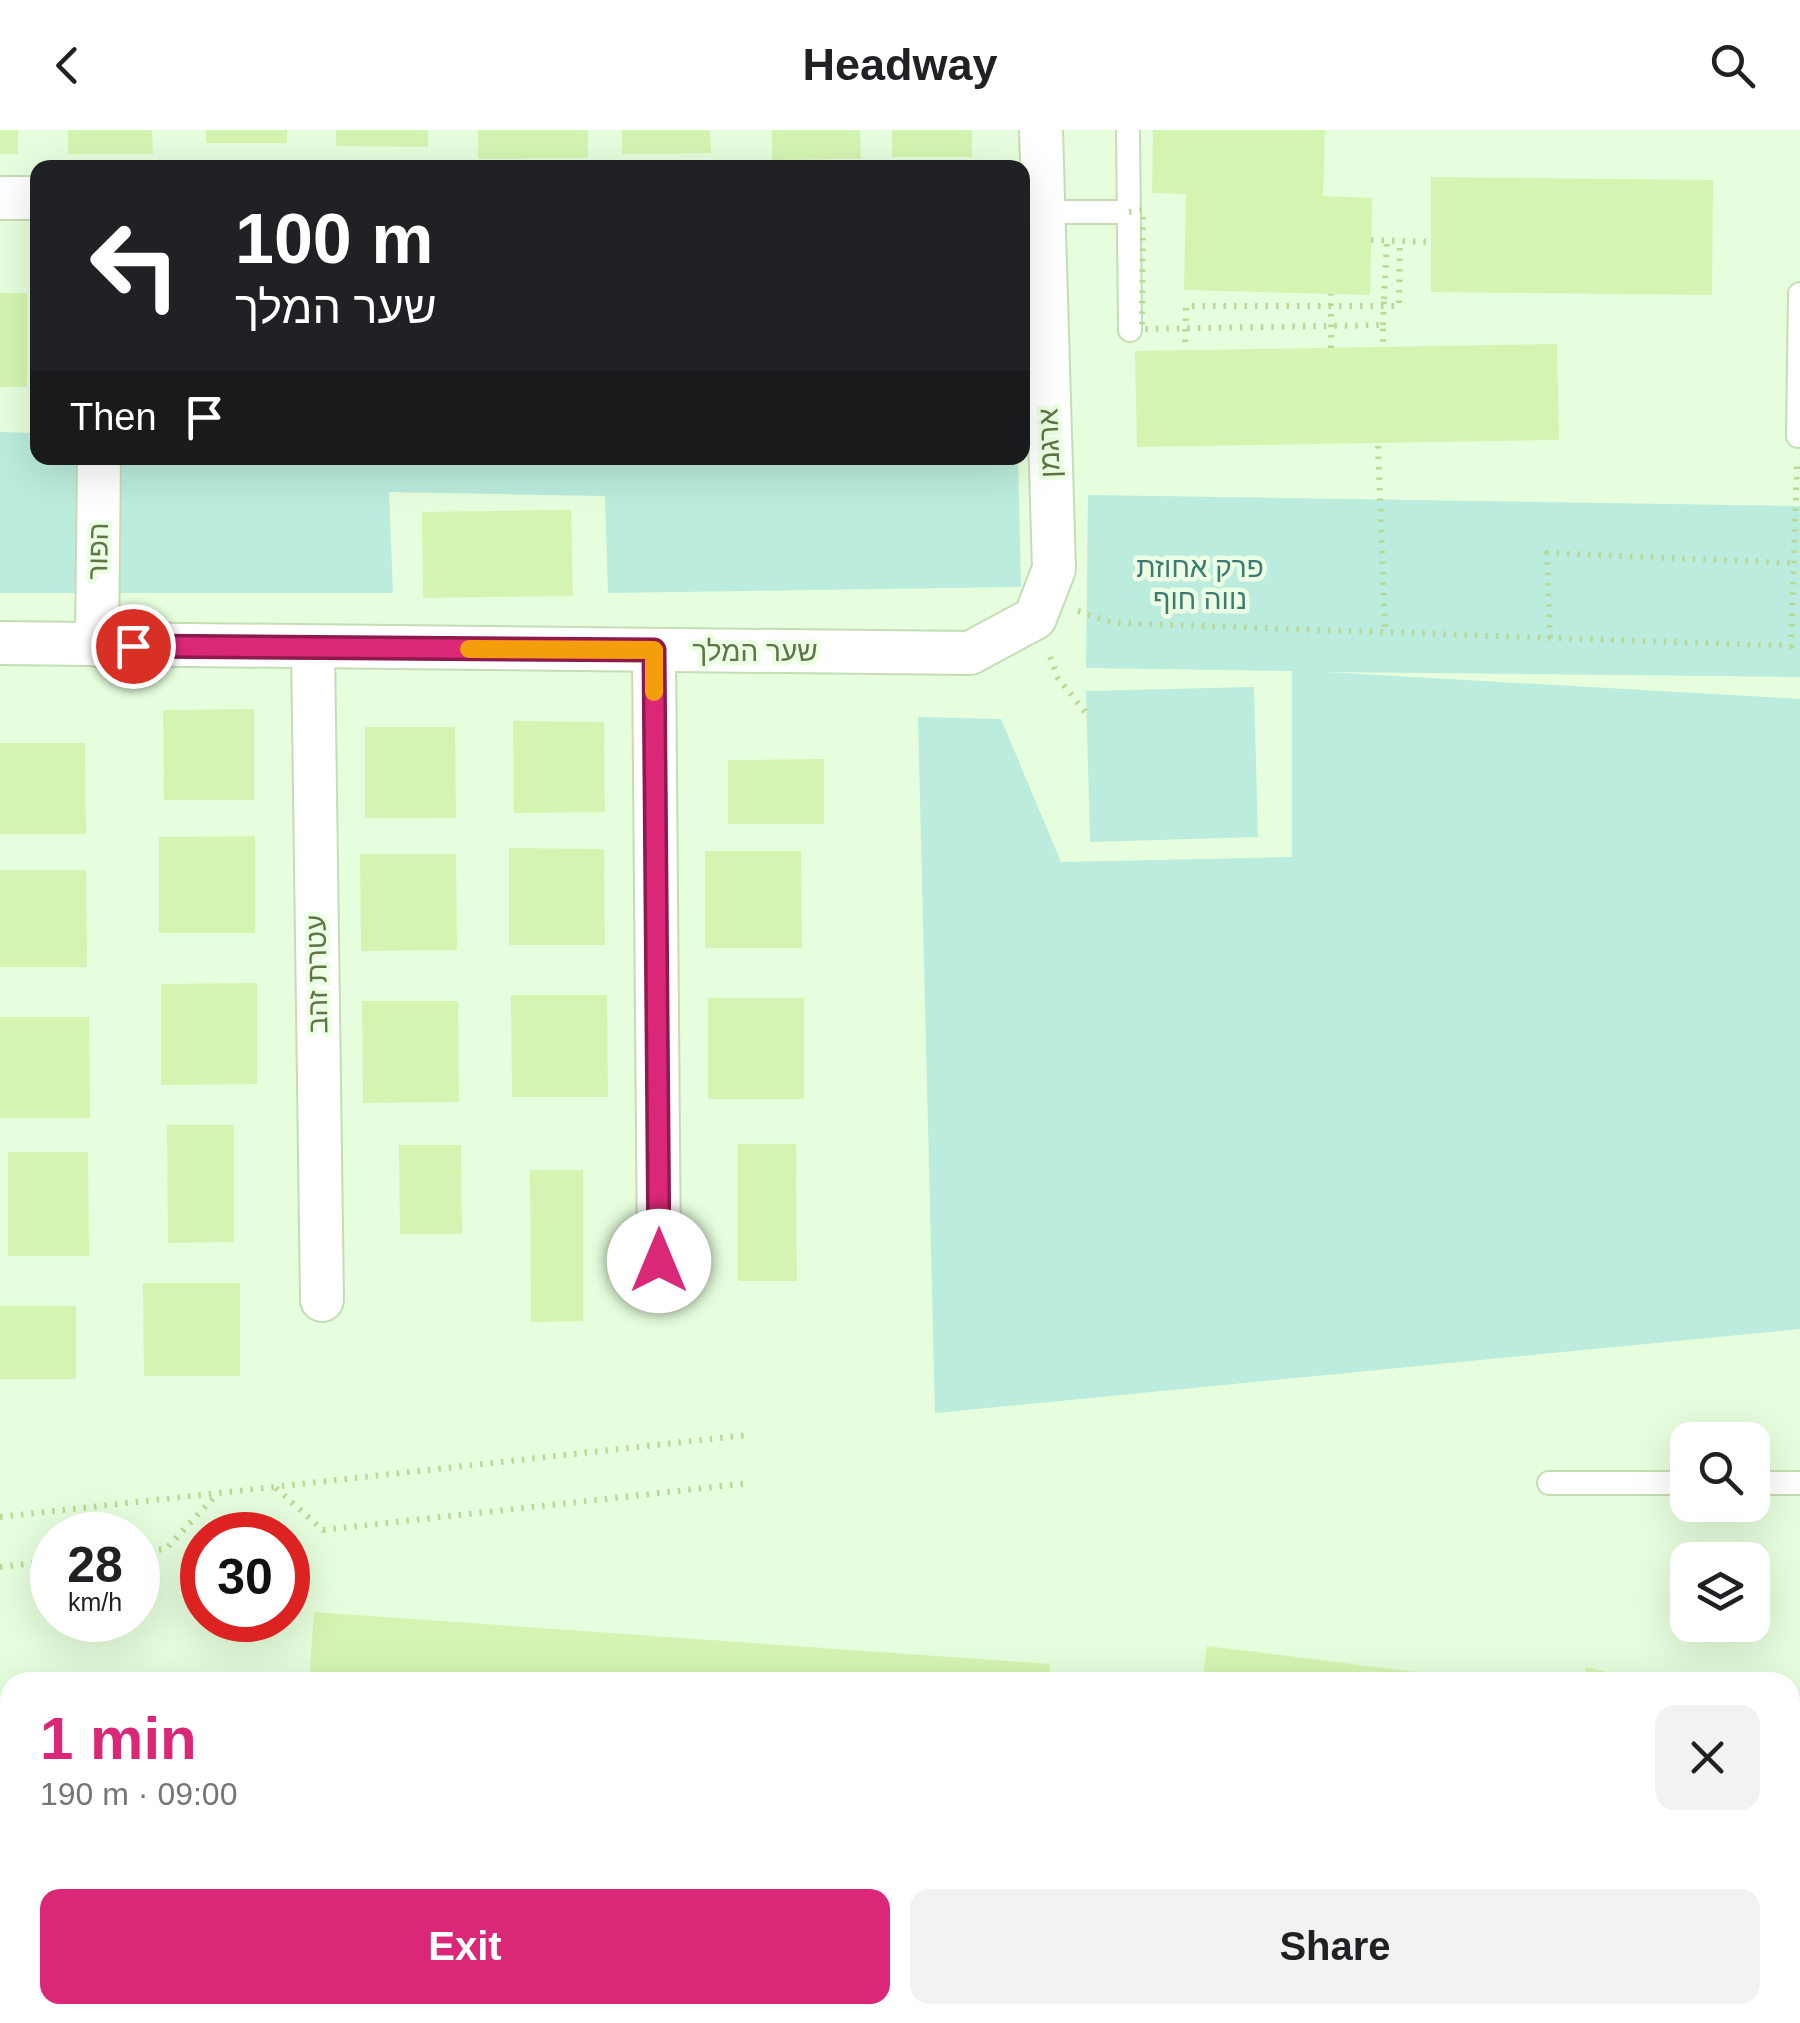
<!DOCTYPE html>
<meta charset="utf-8">
<style>
:root{--surface:#fff;--page:#f2f2f2;--text:#202124;--muted:#757577;--accent:#db2777}
body{margin:0;font-family:Helvetica,Heebo,sans-serif;background:var(--page);color:var(--text);height:100vh;display:flex;flex-direction:column;font-size:38px;white-space:nowrap}
*{box-sizing:border-box;margin:0}
p{font-size:32px;color:var(--muted)}
.icon{flex:none;width:55px;height:55px;fill:none;stroke:currentColor;stroke-width:2;stroke-linecap:round;stroke-linejoin:round}
.map{position:relative;flex:1;overflow:hidden}
.drawer{position:absolute;left:0px;top:1542px;width:1800px;height:352px;display:flex;flex-direction:column;background:var(--surface);border-radius:30px 30px 0 0;box-shadow:0 10px 40px #0002}
.drawer>*{flex:none}
.hud{position:absolute;left:30px;top:30px;width:1000px;height:305px;border-radius:20px;box-shadow:0 10px 40px #0002;background:#202124;color:#fff;overflow:hidden}
.fabs{position:absolute;left:1670px;top:1292px;display:grid;gap:20px}
.fabs a{display:grid;place-items:center;width:100px;height:100px;border-radius:20px;background:var(--surface);box-shadow:0 10px 40px #0002;font-size:50px}
.speed{position:absolute;left:30px;top:1382px;display:flex;gap:20px;font-size:50px;font-weight:700;text-align:center}
.speed>*{display:grid;place-content:center;width:130px;height:130px;border-radius:50%;background:var(--surface);box-shadow:0 10px 40px #0002;line-height:1}
.speed small{font-size:25px;font-weight:400}
.speed .limit{border:15px solid #d22;background:#fff;color:#111}
.pin{position:absolute;display:grid;place-items:center;width:85px;height:85px;color:#fff;margin:-42px;border:5px solid #fff;border-radius:50%;box-shadow:0 2px 10px #0007}
.me{position:absolute;width:110px;margin:-55px;rotate:0deg;stroke-linejoin:round;filter:drop-shadow(0 0 8px #0008)}
.turn{display:flex;align-items:center;gap:35px;height:210px;padding:0 40px;font-size:45px}
.turn .icon{width:130px;height:130px;stroke-width:2.5}
.turn b{display:block;font-size:70px;line-height:85px}
.then{display:flex;align-items:center;height:95px;padding:0 40px;background:#0003;gap:20px;font-size:38px}
.round{display:grid;place-items:center;flex:none;width:105px;height:105px;border-radius:20px;background:var(--page)}
.overview{display:flex;align-items:center;justify-content:space-between;height:170px;padding:0 40px}
h1{font-size:60px;font-weight:800;line-height:75px;color:var(--accent)}
.cta{display:flex;gap:20px;margin-top:auto;padding:20px 40px}
.cta a{flex:1;height:115px;border-radius:20px;background:var(--accent);color:#fff;font-size:40px;font-weight:800;line-height:115px;text-align:center}
.cta a+a{background:var(--page);color:var(--text)}
header{display:flex;justify-content:space-between;align-items:center;height:130px;padding:0 40px;background:var(--surface);font-size:45px;font-weight:800}
.map>svg:first-child{display:block}
.green{fill:#bbecdd}
.building{fill:#d4f5b2}
.lines{fill:none;stroke-linecap:round;stroke-linejoin:round}
.lane-casing{stroke:#c5ddb4;stroke-width:26}
.street-casing{stroke:#c5ddb4;stroke-width:46}
.path{stroke:#b9da96;stroke-width:6;stroke-dasharray:2.5 8;stroke-linecap:butt}
.lane{stroke:#fff;stroke-width:22}
.street{stroke:#fff;stroke-width:42}
.path-bridge{stroke:#b9da96;stroke-width:6;stroke-dasharray:2.5 8;stroke-linecap:butt}
.route-casing{stroke:#8e194d;stroke-width:25}
.route{stroke:#db2777;stroke-width:18}
.slow{stroke:#f59e0b;stroke-width:18}
.labels{text-anchor:middle;dominant-baseline:central;stroke-width:9;stroke-linejoin:round;paint-order:stroke}
.street-label{font-size:28px;fill:#5e7544;stroke:#ecffe5}
.park-label{font-size:28px;fill:#3b7c70;stroke:#ecffe5}
</style>
<header><svg class="icon" aria-label="back" viewBox="0 0 24 24"><path d="M15 5l-7 7 7 7"/></svg>Headway<svg class="icon" aria-label="search" viewBox="0 0 24 24"><circle cx="10" cy="10" r="6"/><path d="M15 15l6 6"/></svg></header>
<div class="map">
<svg width="1800" height="1893" viewBox="0 0 1800 1893">
<rect width="100%" height="100%" fill="#e6fedd"/>
<!-- green -->
<g class="green">
<path d="M 0,302 L 37,303 L 38,328 L 1018,328 L 1021,457 L 608,463 L 605,366 L 389,362 L 393,463 L 0,463 Z"/>
<path d="M 1088,365 L 1800,376 L 1800,547 L 1326,542 L 1800,569 L 1800,1199 L 935,1283 L 918,587 L 1001,589 L 1061,732 L 1292,727 L 1292,541 L 1086,538 Z"/>
<path d="M 1254,557 L 1258,707 L 1090,712 L 1086,561 Z"/>
</g>
<!-- building -->
<g class="building">
<rect x="0" y="0" width="18" height="24"/>
<path d="M 68,0 L 152,0 L 153,24 L 68,24 Z"/>
<rect x="206" y="0" width="81" height="13"/>
<path d="M 336,0 L 428,0 L 428,17 L 336,16 Z"/>
<path d="M 478,0 L 588,0 L 588,28 L 478,29 Z"/>
<path d="M 622,0 L 710,0 L 711,23 L 622,24 Z"/>
<path d="M 772,0 L 860,0 L 861,29 L 772,30 Z"/>
<rect x="892" y="0" width="80" height="27"/>
<path d="M 1153,0 L 1325,0 L 1323,66 L 1372,68 L 1370,165 L 1184,160 L 1186,64 L 1152,63 Z"/>
<path d="M 1431,47 L 1713,50 L 1712,165 L 1431,162 Z"/>
<rect x="0" y="163" width="27" height="94"/>
<path d="M 1557,214 L 1559,310 L 1137,317 L 1135,221 Z"/>
<path d="M 571,380 L 573,466 L 423,468 L 422,382 Z"/>
<path d="M 254,579 L 254,670 L 164,670 L 163,580 Z"/>
<path d="M 513,591 L 604,592 L 605,682 L 514,683 Z"/>
<path d="M 365,597 L 455,597 L 456,688 L 365,688 Z"/>
<path d="M 0,613 L 85,613 L 86,704 L 0,704 Z"/>
<path d="M 824,629 L 824,694 L 728,694 L 728,630 Z"/>
<path d="M 255,706 L 255,803 L 159,803 L 159,707 Z"/>
<path d="M 509,718 L 604,719 L 605,815 L 509,815 Z"/>
<path d="M 705,721 L 801,721 L 802,818 L 705,818 Z"/>
<path d="M 360,724 L 456,724 L 457,820 L 361,821 Z"/>
<path d="M 0,740 L 86,740 L 87,837 L 0,837 Z"/>
<path d="M 257,853 L 257,954 L 161,955 L 161,854 Z"/>
<path d="M 511,865 L 607,865 L 608,967 L 512,967 Z"/>
<rect x="708" y="868" width="96" height="101"/>
<path d="M 362,871 L 458,871 L 459,972 L 363,973 Z"/>
<path d="M 0,887 L 89,887 L 90,988 L 0,988 Z"/>
<path d="M 167,995 L 234,995 L 234,1112 L 168,1113 Z"/>
<path d="M 738,1014 L 796,1014 L 797,1151 L 738,1151 Z"/>
<path d="M 399,1015 L 461,1015 L 462,1104 L 400,1104 Z"/>
<path d="M 8,1022 L 88,1022 L 89,1126 L 8,1126 Z"/>
<path d="M 530,1040 L 583,1040 L 583,1191 L 531,1192 Z"/>
<path d="M 143,1153 L 240,1153 L 240,1246 L 144,1246 Z"/>
<rect x="0" y="1176" width="76" height="73"/>
<path d="M 314,1482 L 1050,1534 L 1049,1552 L 309,1552 Z"/>
<path d="M 1207,1516 L 1481,1550 L 1481,1552 L 1202,1552 Z"/>
<path d="M 1586,1537 L 1646,1551 L 1646,1552 L 1583,1552 Z"/>
<path d="M 1790,1584 L 1800,1587 L 1800,1893 L 1579,1893 L 1551,1887 L 1790,1885 Z"/>
<path d="M 287,1885 L 495,1885 L 494,1893 L 286,1893 Z"/>
<path d="M 877,1885 L 1027,1885 L 1026,1893 L 877,1893 Z"/>
<path d="M 1162,1885 L 1337,1885 L 1336,1893 L 1161,1893 Z"/>
</g>
<g class="lines">
<!-- lane casing -->
<g class="lane-casing">
<g id="lane">
<path d="M 1128,0 L 1130,200"/>
<path d="M 1041,82 L 1129,82"/>
<path d="M 1798,306 L 1800,164"/>
<path d="M 1549,1353 L 1688,1353"/>
<path d="M 1752,1353 L 1800,1353"/>
<path d="M 571,1893 L 571,1885"/>
<path d="M 770,1893 L 771,1885"/>
</g>
</g>
<!-- street casing -->
<g class="street-casing">
<g id="street">
<path d="M 0,68 L 38,68"/>
<path d="M 0,513 L 970,523 L 1035,488 L 1054,439 L 1041,0"/>
<path d="M 97,515 L 99,328"/>
<path d="M 313,518 L 322,1170"/>
<path d="M 654,520 L 659,1131"/>
</g>
</g>
<!-- path -->
<g class="path">
<path d="M 1371,110 L 1431,112"/>
<path d="M 1384,169 L 1387,111"/>
<path d="M 1185,212 L 1186,176 L 1399,176 L 1400,111"/>
<path d="M 1331,218 L 1331,164"/>
<path d="M 1378,316 L 1385,499"/>
<path d="M 1078,481 L 1113,493 L 1791,516 L 1797,335"/>
<path d="M 1550,508 L 1547,423 L 1794,433"/>
<path d="M 1050,527 L 1058,548 L 1086,583"/>
<path d="M 276,1358 L 323,1400 L 750,1353"/>
<path d="M 0,1387 L 747,1305"/>
<path d="M 138,1422 L 166,1419 L 217,1364"/>
<path d="M 0,1437 L 52,1431"/>
<path d="M 0,1833 L 10,1836"/>
<path d="M 184,1885 L 205,1893"/>
</g>
<!-- lane -->
<use href="#lane" class="lane"/>
<!-- street -->
<use href="#street" class="street"/>
<!-- path-bridge -->
<g class="path-bridge">
<path d="M 1129,82 L 1143,80 L 1142,199 L 1383,195 L 1383,217"/>
<path d="M 1383,195 L 1384,169"/>
</g>
</g>
<g class="lines">
<!-- route casing -->
<g class="route-casing">
<path id="route" d="M 133,516 L 654,520 L 659,1131"/>
</g>
<!-- route -->
<use href="#route" class="route"/>
<!-- slow -->
<path class="slow" d="M 469,519 L 654,520 L 654,562"/>
</g>
<g class="labels">
<!-- street labels -->
<g class="street-label">
<text transform="translate(1049 313) rotate(-92)">ארגמן</text>
<text transform="translate(98 421) rotate(-89)">הפור</text>
<text x="755" y="521">שער המלך</text>
<text transform="translate(317 844) rotate(-91)">עטרת זהב</text>
</g>
<!-- park labels -->
<g class="park-label">
<text x="1200" y="437">פרק אחוזת<tspan x="1200" dy="32">נווה חוף</tspan></text>
</g>
</g>
</svg>
<div class="fabs">
<a><svg class="icon" aria-label="search" viewBox="0 0 24 24"><circle cx="10" cy="10" r="6"/><path d="M15 15l6 6"/></svg></a>
<a><svg class="icon" aria-label="layers" viewBox="0 0 24 24"><path d="M12 4l9 5-9 5-9-5zM3 14l9 5 9-5"/></svg></a>
</div>
<div class="speed"><div>28<small>km/h</small></div><div class="limit">30</div></div>
<div class="pin" style="left:133px;top:516px;background:#d93025"><svg class="icon" aria-label="arrive" viewBox="0 0 24 24"><path d="M6 21V4h12l-3 4 3 4H6"/></svg></div>
<svg class="me" style="left:659px;top:1131px" viewBox="-20 -20 40 40"><circle r="19" fill="#fff"/><path d="M0-13L10 11 0 6-10 11z" fill="#db2777"/></svg>
<div class="hud">
<div class="turn"><svg class="icon" aria-label="left" viewBox="0 0 24 24"><path d="M17 20v-9H6M10 6l-5 5 5 5"/></svg><div><b>100 m</b>שער המלך</div></div>
<div class="then">Then<svg class="icon" aria-label="arrive" viewBox="0 0 24 24"><path d="M6 21V4h12l-3 4 3 4H6"/></svg></div>
</div>
<section class="drawer">
<div class="overview"><div><h1>1 min</h1><p>190 m · 09:00</p></div><a class="round"><svg class="icon" aria-label="close" viewBox="0 0 24 24"><path d="M6 6l12 12M18 6L6 18"/></svg></a></div>
<div class="cta"><a>Exit</a><a>Share</a></div>
</section>
</div>
